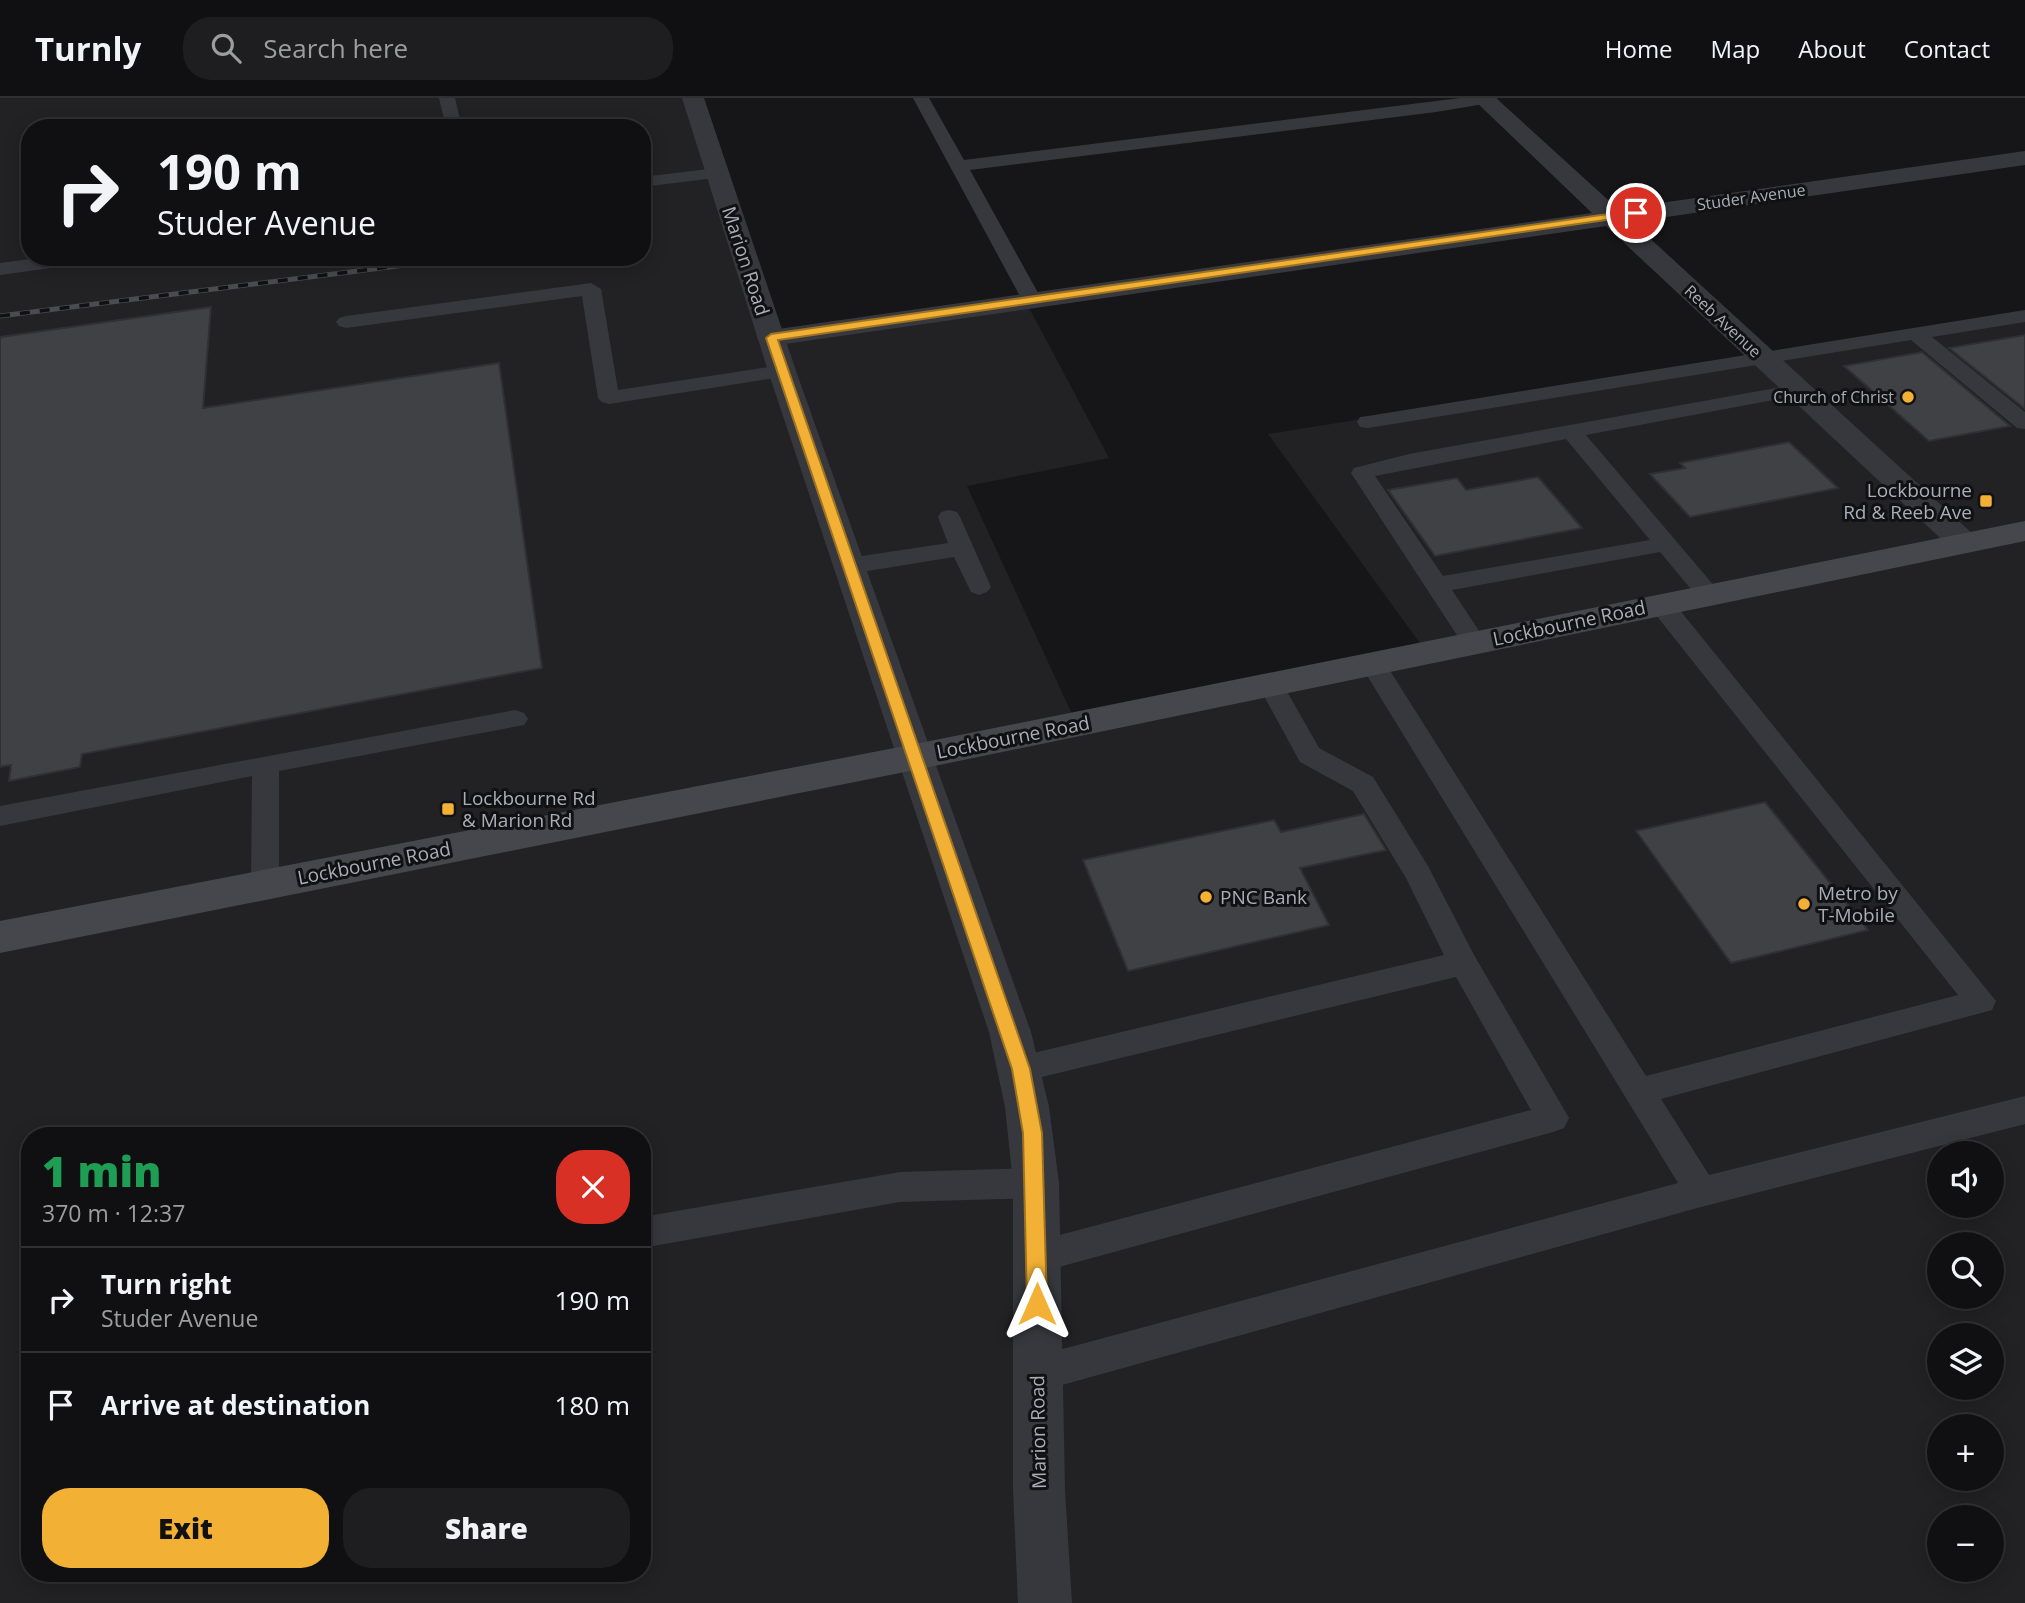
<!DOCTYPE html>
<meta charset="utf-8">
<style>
:root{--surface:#101012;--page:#1e1e20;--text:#f1f3f6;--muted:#9c9d9f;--line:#303032;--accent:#f2b134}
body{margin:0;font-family:"Open Sans",sans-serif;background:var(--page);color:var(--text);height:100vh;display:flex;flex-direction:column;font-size:26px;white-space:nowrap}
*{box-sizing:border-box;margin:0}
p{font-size:23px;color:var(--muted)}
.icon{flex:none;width:38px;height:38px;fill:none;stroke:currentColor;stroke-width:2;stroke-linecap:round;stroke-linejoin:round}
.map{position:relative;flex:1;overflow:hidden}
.details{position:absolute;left:21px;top:1029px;width:630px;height:455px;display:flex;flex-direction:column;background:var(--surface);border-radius:28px;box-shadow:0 4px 18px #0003,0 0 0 2px var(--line)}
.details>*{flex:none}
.top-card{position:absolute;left:21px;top:21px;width:630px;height:147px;border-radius:28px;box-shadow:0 4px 18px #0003,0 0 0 2px var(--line);background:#101012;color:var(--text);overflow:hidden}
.buttons{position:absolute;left:1927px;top:1043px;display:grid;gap:14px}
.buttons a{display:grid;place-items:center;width:77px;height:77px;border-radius:50%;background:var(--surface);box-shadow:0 4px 18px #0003,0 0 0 2px var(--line);font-size:35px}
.pin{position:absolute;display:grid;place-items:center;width:60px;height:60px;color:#fff;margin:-30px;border:4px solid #fff;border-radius:50%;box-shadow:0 2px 7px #0007}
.me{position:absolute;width:77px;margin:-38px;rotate:0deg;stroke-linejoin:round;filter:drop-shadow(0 0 5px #0008)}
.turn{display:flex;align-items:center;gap:24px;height:147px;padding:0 21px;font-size:32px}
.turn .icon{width:91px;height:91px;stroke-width:2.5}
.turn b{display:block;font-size:49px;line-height:60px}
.round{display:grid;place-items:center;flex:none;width:74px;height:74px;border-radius:28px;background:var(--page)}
.summary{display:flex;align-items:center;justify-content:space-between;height:119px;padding:0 21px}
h1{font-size:42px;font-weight:800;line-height:52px;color:#1e9e55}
.action{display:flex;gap:14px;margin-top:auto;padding:14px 21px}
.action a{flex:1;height:80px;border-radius:28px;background:var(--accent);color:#111;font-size:28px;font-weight:800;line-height:80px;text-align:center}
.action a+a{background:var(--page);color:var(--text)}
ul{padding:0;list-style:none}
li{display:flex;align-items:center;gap:21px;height:105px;padding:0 21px;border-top:2px solid var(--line)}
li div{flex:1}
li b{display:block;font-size:26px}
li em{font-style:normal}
header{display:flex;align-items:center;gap:42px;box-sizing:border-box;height:98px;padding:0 35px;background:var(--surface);border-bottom:2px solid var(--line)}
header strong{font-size:33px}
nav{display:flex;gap:38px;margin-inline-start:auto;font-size:24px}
.search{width:490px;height:63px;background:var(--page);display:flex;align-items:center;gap:18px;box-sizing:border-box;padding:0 24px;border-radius:28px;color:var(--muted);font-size:26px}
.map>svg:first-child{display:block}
.built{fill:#222225;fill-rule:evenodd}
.building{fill:#404145;stroke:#303034;stroke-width:2}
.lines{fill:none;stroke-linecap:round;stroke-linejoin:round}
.service{fill:#37383d;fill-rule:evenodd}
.minor{fill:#37383d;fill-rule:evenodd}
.tertiary{fill:#37383d;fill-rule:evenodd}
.secondary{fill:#45474d;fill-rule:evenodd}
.rail-casing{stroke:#4a4c52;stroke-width:5}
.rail{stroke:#111113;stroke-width:3.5;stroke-dasharray:10;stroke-linecap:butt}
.route{fill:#f2b134;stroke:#9d7322;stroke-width:2}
.poi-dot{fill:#f2b134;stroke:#111113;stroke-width:2.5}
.labels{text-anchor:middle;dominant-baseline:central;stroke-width:6;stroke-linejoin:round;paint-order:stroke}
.far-street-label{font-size:16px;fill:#a8adb8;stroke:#111113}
.far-poi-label{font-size:16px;fill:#a8adb8;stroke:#111113;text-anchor:end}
.street-label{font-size:19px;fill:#a8adb8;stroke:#111113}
.poi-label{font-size:19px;fill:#a8adb8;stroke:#111113;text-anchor:start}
</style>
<header>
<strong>Turnly</strong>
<div class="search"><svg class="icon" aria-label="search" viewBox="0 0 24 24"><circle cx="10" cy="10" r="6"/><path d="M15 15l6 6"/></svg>Search here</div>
<nav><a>Home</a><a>Map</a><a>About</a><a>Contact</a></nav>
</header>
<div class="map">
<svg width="2025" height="1505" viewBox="0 0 2025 1505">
<rect width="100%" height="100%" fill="#161618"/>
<!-- built -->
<path class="built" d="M 0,0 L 688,0 L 763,247 L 1027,206 L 1109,360 L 967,388 L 1078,629 L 1427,555 L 1268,336 L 2025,215 L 2025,1505 L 0,1505 ZM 30,30 L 642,30 L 642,159 L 30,159 ZM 30,1038 L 642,1038 L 642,1475 L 30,1475 ZM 1939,1055 L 1992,1055 L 1992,1108 L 1939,1108 ZM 1939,1146 L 1992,1146 L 1992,1199 L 1939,1199 ZM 1939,1237 L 1992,1237 L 1992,1290 L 1939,1290 ZM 1939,1328 L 1992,1328 L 1992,1381 L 1939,1381 ZM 1939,1419 L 1992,1419 L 1992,1472 L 1939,1472 Z"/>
<!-- building -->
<g class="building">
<path d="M 211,209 L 203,310 L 499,265 L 542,570 L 82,656 L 80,669 L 9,683 L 11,667 L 0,669 L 0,239 Z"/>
<path d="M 2025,237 L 2025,311 L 1949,250 Z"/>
<path d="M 1922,254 L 2010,328 L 1929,343 L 1844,268 Z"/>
<path d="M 1789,344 L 1838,390 L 1690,419 L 1650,376 L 1685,370 L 1680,365 Z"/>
<path d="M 1538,379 L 1582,430 L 1435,458 L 1388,392 L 1457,380 L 1466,392 Z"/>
<path d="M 1765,704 L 1868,832 L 1731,865 L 1636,733 Z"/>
<path d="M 1364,716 L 1386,752 L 1300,770 L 1329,827 L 1128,873 L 1083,762 L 1274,722 L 1281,734 Z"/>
</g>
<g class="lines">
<!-- service -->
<g class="service">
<path d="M 439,0 L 455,0 L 462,30 L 446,30 Z"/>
<path d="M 913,0 L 929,0 L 964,62 L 1460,0 L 1498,0 L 1490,5 L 1436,14 L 970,72 L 1042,202 L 1032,208 L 1022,202 Z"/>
<path d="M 717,70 L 723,71 L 726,75 L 723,79 L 642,89 L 642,79 Z"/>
<path d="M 45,159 L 97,159 L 88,165 L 0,177 L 0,165 Z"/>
<path d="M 591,185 L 601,191 L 618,292 L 782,267 L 789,269 L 792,273 L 789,277 L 782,279 L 609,306 L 602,304 L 598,300 L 582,198 L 346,230 L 339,228 L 336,224 L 339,220 L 346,218 Z"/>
<path d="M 2025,212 L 2025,224 L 1932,239 L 2025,314 L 2025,331 L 2017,330 L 1911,242 L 1368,330 L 1360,329 L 1357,324 L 1360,319 L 1368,318 Z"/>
<path d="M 1798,286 L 1805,288 L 1808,292 L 1805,296 L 1586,337 L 1716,490 L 1720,496 L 1716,502 L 1708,504 L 1700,502 L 1660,454 L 1452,492 L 1487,545 L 1484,551 L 1475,553 L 1466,551 L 1351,375 L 1354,370 L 1409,356 ZM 1566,341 L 1650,442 L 1443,478 L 1375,378 Z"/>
<path d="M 949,412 L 957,414 L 960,419 L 991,489 L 987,494 L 979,497 L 971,494 L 954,459 L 849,476 L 841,473 L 837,468 L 841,463 L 849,460 L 948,445 L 938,419 L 941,414 Z"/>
<path d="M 1661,498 L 1670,500 L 1996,903 L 1992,912 L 1981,915 L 1661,1001 L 1709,1077 L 2025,998 L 2025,1026 L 1701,1109 L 1037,1294 L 1024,1288 L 1019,1276 L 1024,1264 L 1037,1258 L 1678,1085 L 1360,566 L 1364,560 L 1373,557 L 1382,560 L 1646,978 L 1958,897 L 1652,512 L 1649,506 L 1652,500 Z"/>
<path d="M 1271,578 L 1280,581 L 1319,650 L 1373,679 L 1428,768 L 1474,857 L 1569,1020 L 1564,1030 L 1553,1034 L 1037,1175 L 1025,1170 L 1020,1159 L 1025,1148 L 1037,1143 L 1531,1012 L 1456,879 L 1021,984 L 1010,980 L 1005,971 L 1010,962 L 1021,958 L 1444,857 L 1406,780 L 1353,693 L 1300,664 L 1258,587 L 1262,581 Z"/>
<path d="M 515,612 L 524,615 L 528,621 L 524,627 L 279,673 L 279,786 L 275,794 L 265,797 L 255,794 L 251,786 L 252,678 L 0,728 L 0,708 Z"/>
<path d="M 1036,1070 L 1048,1075 L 1053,1085 L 1048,1095 L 1036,1100 L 900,1104 L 642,1150 L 642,1119 L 900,1074 Z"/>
</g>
<!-- minor -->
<g class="minor">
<path d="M 1472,0 L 1496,0 L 1618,111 L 2025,53 L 2025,67 L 1632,124 L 1975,438 L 1980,445 L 1975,452 L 1964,455 L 1953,452 L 1606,128 L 771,248 L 761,246 L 757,240 L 761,234 L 771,232 L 1592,115 Z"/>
<path d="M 915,646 L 928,650 L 933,659 L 1031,934 L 1049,1009 L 1059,1085 L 1065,1392 L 1072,1505 L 1018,1505 L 1013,1392 L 1013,1085 L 1005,1009 L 989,934 L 897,659 L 902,650 Z"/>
</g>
<!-- tertiary -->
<path class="tertiary" d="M 682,0 L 704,0 L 796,273 L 933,659 L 928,668 L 915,672 L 902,668 L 897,659 L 768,273 Z"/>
<!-- secondary -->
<path class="secondary" d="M 2025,423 L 2025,443 L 915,672 L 0,855 L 0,823 L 915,646 Z"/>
<!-- rail casing -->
<g class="rail-casing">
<g id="rail">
<path d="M 642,137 L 646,137"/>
<path d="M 0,218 L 469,159"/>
</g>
</g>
<!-- rail -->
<use href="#rail" class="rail"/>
</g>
<!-- route -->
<path class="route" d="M 1636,112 L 1641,115 L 1640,117 L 778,242 L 1030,971 L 1042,1035 L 1047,1206 L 1044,1212 L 1037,1215 L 1030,1212 L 1027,1206 L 1023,1035 L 1012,971 L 766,240 L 771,236 Z"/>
<!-- markers -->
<g class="poi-dot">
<circle cx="1908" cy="299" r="7"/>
<rect x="1979" y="396" width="14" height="14" rx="3.5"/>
<rect x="441" y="704" width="14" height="14" rx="3.5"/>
<circle cx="1206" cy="799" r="7"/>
<circle cx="1804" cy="806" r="7"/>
</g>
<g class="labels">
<!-- far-street labels -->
<g class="far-street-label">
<text transform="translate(1751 99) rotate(-8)">Studer Avenue</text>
<text transform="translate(1723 223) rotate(43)">Reeb Avenue</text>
</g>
<!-- far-poi labels -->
<g class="far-poi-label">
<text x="1894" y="299">Church of Christ</text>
</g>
<!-- street labels -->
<g class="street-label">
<text transform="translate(746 163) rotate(72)">Marion Road</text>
<text transform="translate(1569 525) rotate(-12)">Lockbourne Road</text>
<text transform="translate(1013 639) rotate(-11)">Lockbourne Road</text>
<text transform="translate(374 765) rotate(-11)">Lockbourne Road</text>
<text transform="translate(1038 1334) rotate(-91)">Marion Road</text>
</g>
<!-- poi labels -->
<g class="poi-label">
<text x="1972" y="392" text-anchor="end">Lockbourne<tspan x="1972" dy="22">Rd &amp; Reeb Ave</tspan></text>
<text x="462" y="700">Lockbourne Rd<tspan x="462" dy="22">&amp; Marion Rd</tspan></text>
<text x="1818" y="795">Metro by<tspan x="1818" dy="22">T-Mobile</tspan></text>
<text x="1220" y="799">PNC Bank</text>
</g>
</g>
</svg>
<div class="buttons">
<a><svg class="icon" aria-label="sound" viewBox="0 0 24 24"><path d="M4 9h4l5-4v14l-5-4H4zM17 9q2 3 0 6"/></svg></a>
<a><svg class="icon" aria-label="search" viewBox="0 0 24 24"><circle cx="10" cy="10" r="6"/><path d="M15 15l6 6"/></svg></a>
<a><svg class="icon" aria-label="layers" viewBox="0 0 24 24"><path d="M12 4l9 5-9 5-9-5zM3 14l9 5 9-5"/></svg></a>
<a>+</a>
<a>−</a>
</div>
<div class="pin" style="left:1636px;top:115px;background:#d93025"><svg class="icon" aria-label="arrive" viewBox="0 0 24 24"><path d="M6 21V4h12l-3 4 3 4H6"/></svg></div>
<svg class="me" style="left:1037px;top:1206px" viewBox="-20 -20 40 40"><path d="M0-17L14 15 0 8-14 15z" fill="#f2b134" stroke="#fff" stroke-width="4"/></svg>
<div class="top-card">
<div class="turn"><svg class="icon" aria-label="right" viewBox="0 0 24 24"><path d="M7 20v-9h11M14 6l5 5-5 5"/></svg><div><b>190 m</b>Studer Avenue</div></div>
</div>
<section class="details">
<div class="summary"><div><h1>1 min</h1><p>370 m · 12:37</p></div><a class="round" style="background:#d93025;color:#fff"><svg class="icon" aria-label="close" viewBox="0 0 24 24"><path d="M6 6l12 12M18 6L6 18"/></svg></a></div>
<ul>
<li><svg class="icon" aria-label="right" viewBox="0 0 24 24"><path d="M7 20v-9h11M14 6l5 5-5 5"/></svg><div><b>Turn right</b><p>Studer Avenue</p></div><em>190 m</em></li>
<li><svg class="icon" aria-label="arrive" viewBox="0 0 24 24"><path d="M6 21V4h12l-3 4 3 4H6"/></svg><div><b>Arrive at destination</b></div><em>180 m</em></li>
</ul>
<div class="action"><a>Exit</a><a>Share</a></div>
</section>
</div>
